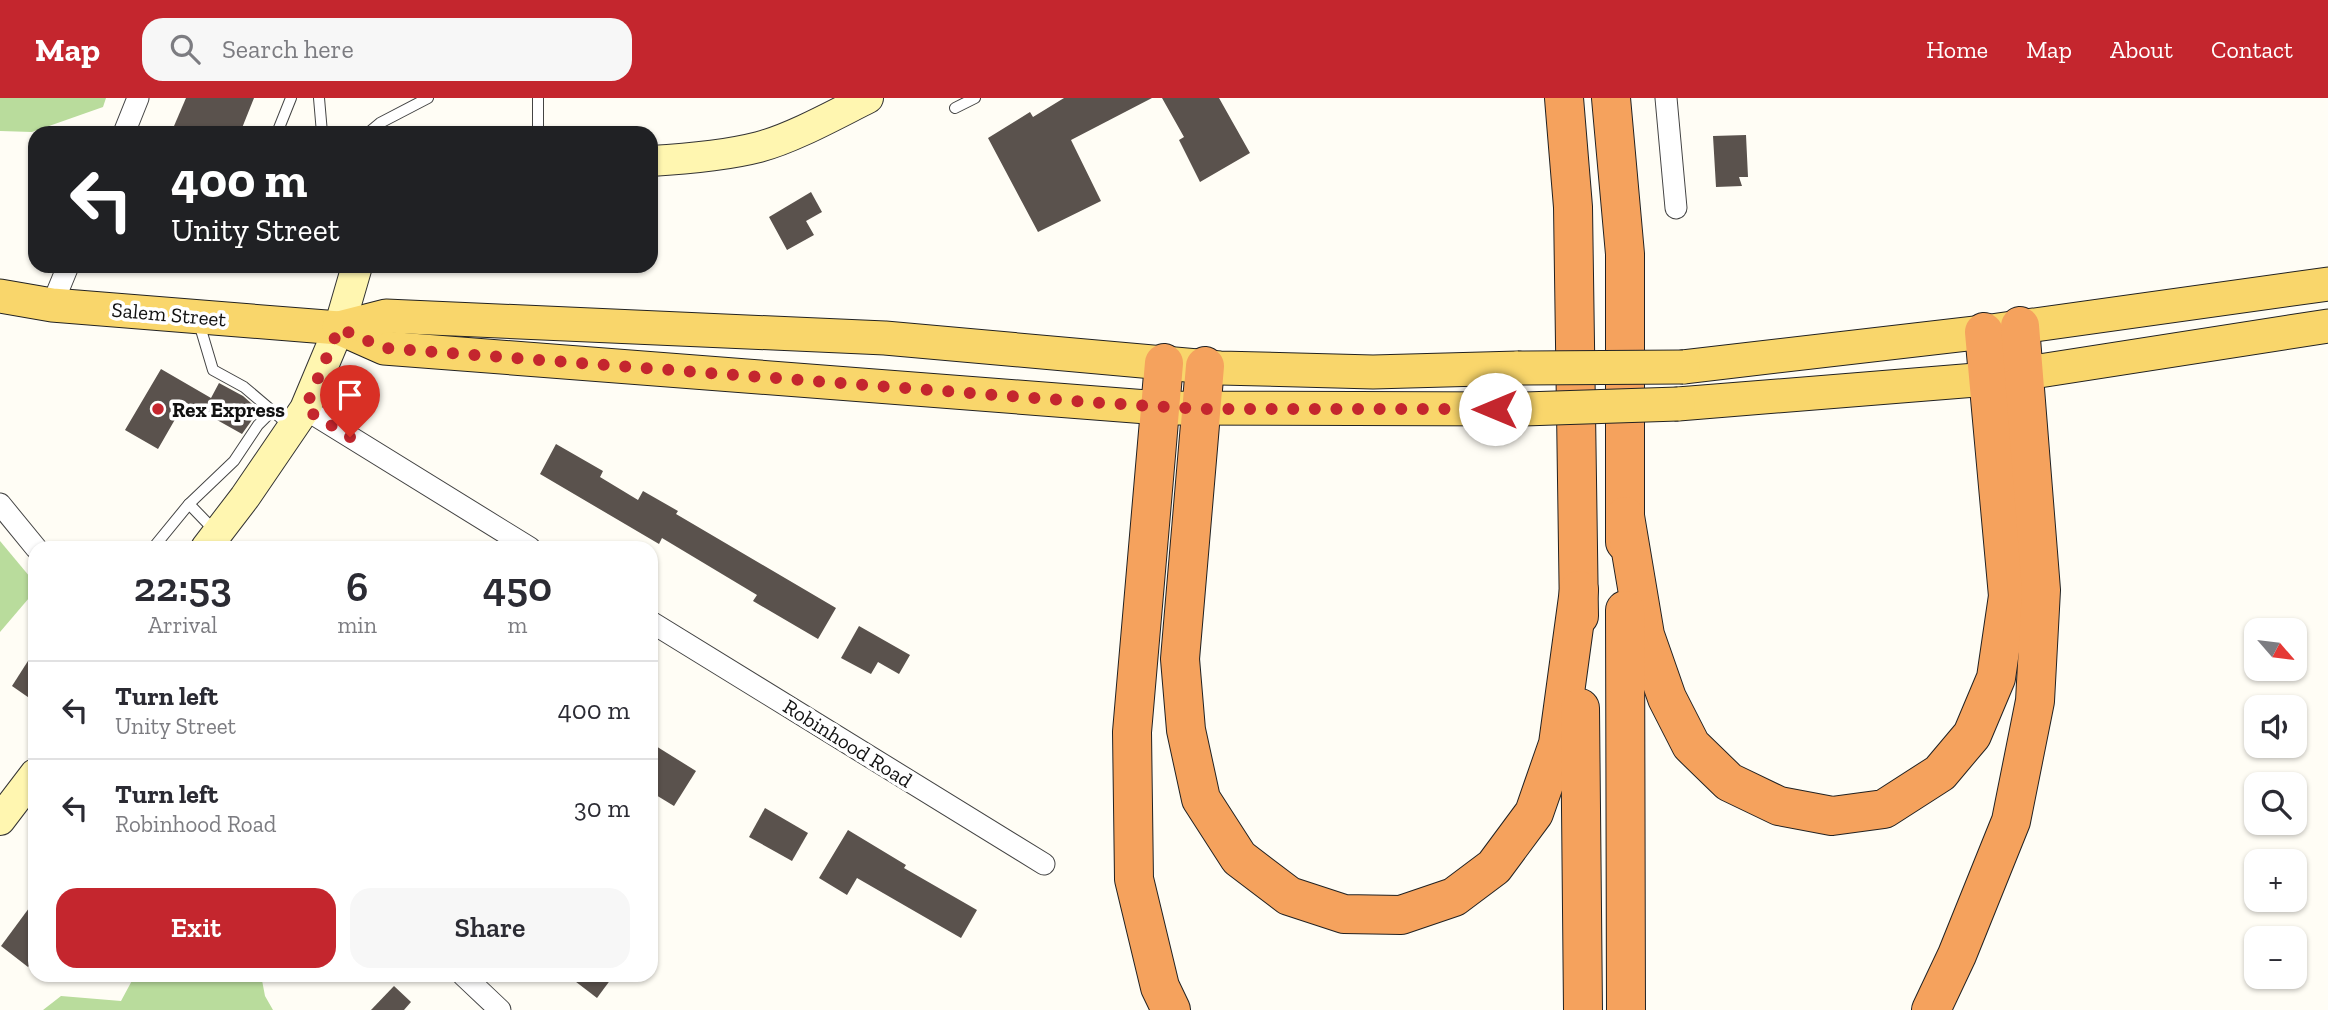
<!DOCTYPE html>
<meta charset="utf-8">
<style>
:root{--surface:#fff;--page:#f7f7f7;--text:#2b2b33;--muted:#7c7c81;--line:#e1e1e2;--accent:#c4262e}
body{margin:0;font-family:"Zilla Slab",serif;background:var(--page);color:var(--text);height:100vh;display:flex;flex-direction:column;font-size:26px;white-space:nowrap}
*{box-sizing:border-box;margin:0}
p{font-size:23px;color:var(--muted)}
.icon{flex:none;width:38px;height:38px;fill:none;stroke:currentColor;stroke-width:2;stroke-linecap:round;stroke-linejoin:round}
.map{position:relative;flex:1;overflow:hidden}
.side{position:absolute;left:28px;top:443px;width:630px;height:441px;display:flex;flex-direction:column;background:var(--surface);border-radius:21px;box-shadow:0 2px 5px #0004}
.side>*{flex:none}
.top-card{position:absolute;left:28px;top:28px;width:630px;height:147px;border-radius:21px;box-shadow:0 2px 5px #0004;background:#202124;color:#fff;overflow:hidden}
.needle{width:46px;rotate:118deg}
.controls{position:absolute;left:2244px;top:520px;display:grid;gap:14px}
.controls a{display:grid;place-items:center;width:63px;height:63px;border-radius:14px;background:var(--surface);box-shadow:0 2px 5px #0004;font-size:35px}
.pin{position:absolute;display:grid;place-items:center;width:60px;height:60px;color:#fff;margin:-72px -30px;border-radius:50% 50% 50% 0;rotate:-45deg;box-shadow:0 0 7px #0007}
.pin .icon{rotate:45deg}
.me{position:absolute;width:77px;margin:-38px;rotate:270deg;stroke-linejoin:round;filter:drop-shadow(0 0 5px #0008)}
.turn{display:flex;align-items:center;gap:24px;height:147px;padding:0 28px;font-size:32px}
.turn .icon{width:91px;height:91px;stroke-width:2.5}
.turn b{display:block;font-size:49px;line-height:60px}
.eta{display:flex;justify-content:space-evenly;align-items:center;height:119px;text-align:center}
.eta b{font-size:42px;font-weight:600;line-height:49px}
.button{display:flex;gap:14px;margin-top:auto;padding:14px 28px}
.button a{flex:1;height:80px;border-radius:21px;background:var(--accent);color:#fff;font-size:28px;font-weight:600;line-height:80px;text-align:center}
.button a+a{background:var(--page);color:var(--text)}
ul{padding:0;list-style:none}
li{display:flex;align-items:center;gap:21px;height:98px;padding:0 28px;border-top:2px solid var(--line)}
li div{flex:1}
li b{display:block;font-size:26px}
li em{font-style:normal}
header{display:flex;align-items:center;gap:42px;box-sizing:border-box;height:98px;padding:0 35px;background:var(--accent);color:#fff}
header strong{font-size:33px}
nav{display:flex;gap:38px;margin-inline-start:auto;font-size:24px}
.search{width:490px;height:63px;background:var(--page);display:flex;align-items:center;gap:18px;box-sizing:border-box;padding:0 24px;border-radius:21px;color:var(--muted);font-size:26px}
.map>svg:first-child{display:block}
.forest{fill:#b9dc9c}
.building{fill:#5a524d}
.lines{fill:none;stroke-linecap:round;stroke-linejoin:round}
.lane-casing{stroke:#444;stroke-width:12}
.street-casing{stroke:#444;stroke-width:23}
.secondary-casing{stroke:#333;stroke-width:32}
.primary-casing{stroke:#222;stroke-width:35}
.highway-casing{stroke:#222;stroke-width:40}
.lane{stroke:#fff;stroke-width:10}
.street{stroke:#fff;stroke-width:21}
.secondary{stroke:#fff6b0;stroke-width:30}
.primary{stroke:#f9d66b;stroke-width:33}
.highway{stroke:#f5a25d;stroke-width:38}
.primary-bridge-casing{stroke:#222;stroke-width:35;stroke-linecap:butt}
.primary-bridge{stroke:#f9d66b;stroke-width:33}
.route{stroke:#c4262e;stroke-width:12;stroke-dasharray:0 21.6}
.poi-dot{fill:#c4262e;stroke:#fff;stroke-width:2.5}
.labels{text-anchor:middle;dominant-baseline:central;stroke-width:7;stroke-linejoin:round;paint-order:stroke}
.street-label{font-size:21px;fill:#111;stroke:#fff}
.poi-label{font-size:21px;font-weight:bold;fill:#111;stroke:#fff;text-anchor:start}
</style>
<header>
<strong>Map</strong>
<div class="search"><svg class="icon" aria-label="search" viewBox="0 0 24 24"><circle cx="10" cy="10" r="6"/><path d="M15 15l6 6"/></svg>Search here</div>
<nav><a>Home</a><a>Map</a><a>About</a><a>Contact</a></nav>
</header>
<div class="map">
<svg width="2328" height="912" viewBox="0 0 2328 912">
<rect width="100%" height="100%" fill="#fffdf5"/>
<!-- forest -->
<g class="forest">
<path d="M 0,0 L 106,0 L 103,9 L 32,34 L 0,33 Z"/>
<path d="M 0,443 L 35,485 L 35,493 L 0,534 Z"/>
<path d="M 135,877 L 261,877 L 265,898 L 273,912 L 43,912 L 61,898 L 121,903 Z"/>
</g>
<!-- building -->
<g class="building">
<path d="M 186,0 L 254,0 L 240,35 L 171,35 Z"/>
<path d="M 1064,0 L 1152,0 L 1071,42 L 1101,103 L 1038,134 L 988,40 L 1030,14 L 1033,19 Z"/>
<path d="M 1162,0 L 1219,0 L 1250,55 L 1200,84 L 1179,42 L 1184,39 Z"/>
<path d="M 1746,37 L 1748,79 L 1739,79 L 1742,88 L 1716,89 L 1713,38 Z"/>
<path d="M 811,94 L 822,114 L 806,123 L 814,137 L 787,152 L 769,119 Z"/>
<path d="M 161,271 L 211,300 L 219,285 L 243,298 L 259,312 L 242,336 L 185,304 L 158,351 L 125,332 Z"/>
<path d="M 556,346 L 603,373 L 600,379 L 638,402 L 643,393 L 678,413 L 676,416 L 836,510 L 818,541 L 753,503 L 757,497 L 662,440 L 659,446 L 540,376 Z"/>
<path d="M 859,528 L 910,557 L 899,576 L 878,564 L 871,576 L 841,560 Z"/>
<path d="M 35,552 L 35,604 L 12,588 Z"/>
<path d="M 651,645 L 696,673 L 674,708 L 651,694 Z"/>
<path d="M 765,710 L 808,735 L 792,763 L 749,739 Z"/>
<path d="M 848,732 L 906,767 L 904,770 L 977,812 L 961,840 L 857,780 L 847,797 L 819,780 Z"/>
<path d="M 35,802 L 35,860 L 28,869 L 1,848 Z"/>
<path d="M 567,877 L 614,877 L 597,900 Z"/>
<path d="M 394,888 L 411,904 L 404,912 L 371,912 Z"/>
</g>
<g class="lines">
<!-- lane casing -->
<g class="lane-casing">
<g id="lane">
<path d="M 319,0 L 322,35"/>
<path d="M 538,0 L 538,35"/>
<path d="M 955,10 L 975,0"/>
<path d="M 277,35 L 291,0"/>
<path d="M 368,35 L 380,25 L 428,0"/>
<path d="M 199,225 L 213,272 L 244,289 L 290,328"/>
<path d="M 189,406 L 216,434"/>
<path d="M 153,450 L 189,406 L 234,363 L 258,327 L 272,313"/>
</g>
</g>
<!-- street casing -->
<g class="street-casing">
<g id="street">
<path d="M 1666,0 L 1676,110"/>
<path d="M 124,35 L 138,0"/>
<path d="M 52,207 L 68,168"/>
<path d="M 305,311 L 530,450"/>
<path d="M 0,406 L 36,450"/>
<path d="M 651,524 L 1044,766"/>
<path d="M 463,877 L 500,912"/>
</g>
</g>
<!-- secondary casing -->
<g class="secondary-casing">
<g id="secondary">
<path d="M 651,63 C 686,61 724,58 759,49 C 793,40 836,16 868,0"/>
<path d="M 206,450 L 245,399 L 305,311 L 339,230 L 357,168"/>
<path d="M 0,722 L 35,676"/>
</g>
</g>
<!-- primary casing -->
<g class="primary-casing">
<g id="primary">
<path d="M 0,198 L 52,207 L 339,230 L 384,250 L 1160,310 L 1522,311"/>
<path d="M 339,230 L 386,218 L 885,240 L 1220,270 L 1373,274 L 1518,270"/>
<path d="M 1683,269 L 1984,234 L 2328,186"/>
<path d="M 1678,306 L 1988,281 L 2328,228"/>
</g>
</g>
<!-- highway casing -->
<g class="highway-casing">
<g id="highway">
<path d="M 1564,0 L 1573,109 L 1579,518"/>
<path d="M 1611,0 L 1625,156 L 1625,444"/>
<path d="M 1164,265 L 1132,634 L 1134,781 L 1160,889 L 1171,912"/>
<path d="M 1205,268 L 1180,561 L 1186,632 L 1201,701 L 1239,760 L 1289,798 L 1344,816 L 1401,817 L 1454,799 L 1494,769 L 1534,715 L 1558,646 L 1579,492"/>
<path d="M 1625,418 L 1645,537 L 1667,600 L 1691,647 L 1729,684 L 1779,708 L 1832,718 L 1884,711 L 1940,675 L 1972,637 L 1996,580 L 2008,498 L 1984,234"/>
<path d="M 1625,512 L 1626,912"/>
<path d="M 1580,610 L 1583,912"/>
<path d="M 1931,912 L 1957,857 L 2011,723 L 2035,603 L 2041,492 L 2020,228"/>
</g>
</g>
<!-- lane -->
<use href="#lane" class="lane"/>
<!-- street -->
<use href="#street" class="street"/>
<!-- secondary -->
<use href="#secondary" class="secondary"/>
<!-- primary -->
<use href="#primary" class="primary"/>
<!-- highway -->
<use href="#highway" class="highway"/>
<!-- primary-bridge casing -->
<g class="primary-bridge-casing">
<g id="primary-bridge">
<path d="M 1518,270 L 1683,269"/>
<path d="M 1522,311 L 1678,306"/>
</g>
</g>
<!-- primary-bridge -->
<use href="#primary-bridge" class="primary-bridge"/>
</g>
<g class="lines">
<!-- route -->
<path class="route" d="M 350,339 L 305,311 L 339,230 L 384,250 L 1087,304 L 1201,311 L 1495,311"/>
</g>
<!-- markers -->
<circle class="poi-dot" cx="158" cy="311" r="7"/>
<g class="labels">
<!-- street labels -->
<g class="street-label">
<text transform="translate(169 216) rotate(5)">Salem Street</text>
<text transform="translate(848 645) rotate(32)">Robinhood Road</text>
</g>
<!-- poi labels -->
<g class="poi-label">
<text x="172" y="311">Rex Express</text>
</g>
</g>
</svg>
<div class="controls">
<a><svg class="needle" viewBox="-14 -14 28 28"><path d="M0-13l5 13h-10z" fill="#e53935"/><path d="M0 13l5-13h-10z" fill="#7c7c81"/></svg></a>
<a><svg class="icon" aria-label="sound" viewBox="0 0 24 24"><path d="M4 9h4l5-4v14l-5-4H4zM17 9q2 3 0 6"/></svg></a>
<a><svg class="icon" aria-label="search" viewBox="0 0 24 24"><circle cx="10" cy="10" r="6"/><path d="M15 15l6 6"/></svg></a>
<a>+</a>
<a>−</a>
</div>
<div class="pin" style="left:350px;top:339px;background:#d93025"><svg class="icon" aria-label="arrive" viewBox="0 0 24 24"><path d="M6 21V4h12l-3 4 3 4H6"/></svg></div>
<svg class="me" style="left:1495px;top:311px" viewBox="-20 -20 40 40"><circle r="19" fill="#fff"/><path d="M0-13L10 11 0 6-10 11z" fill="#c4262e"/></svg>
<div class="top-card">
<div class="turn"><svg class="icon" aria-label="left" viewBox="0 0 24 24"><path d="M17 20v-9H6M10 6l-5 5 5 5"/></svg><div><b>400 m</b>Unity Street</div></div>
</div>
<section class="side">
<div class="eta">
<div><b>22:53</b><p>Arrival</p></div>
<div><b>6</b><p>min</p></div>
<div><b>450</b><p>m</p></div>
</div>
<ul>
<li><svg class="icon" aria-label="left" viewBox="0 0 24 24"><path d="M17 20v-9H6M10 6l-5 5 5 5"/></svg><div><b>Turn left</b><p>Unity Street</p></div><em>400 m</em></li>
<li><svg class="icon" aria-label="left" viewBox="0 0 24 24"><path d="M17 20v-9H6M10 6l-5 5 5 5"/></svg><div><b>Turn left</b><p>Robinhood Road</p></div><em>30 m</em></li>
</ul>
<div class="button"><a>Exit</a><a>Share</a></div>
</section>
</div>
